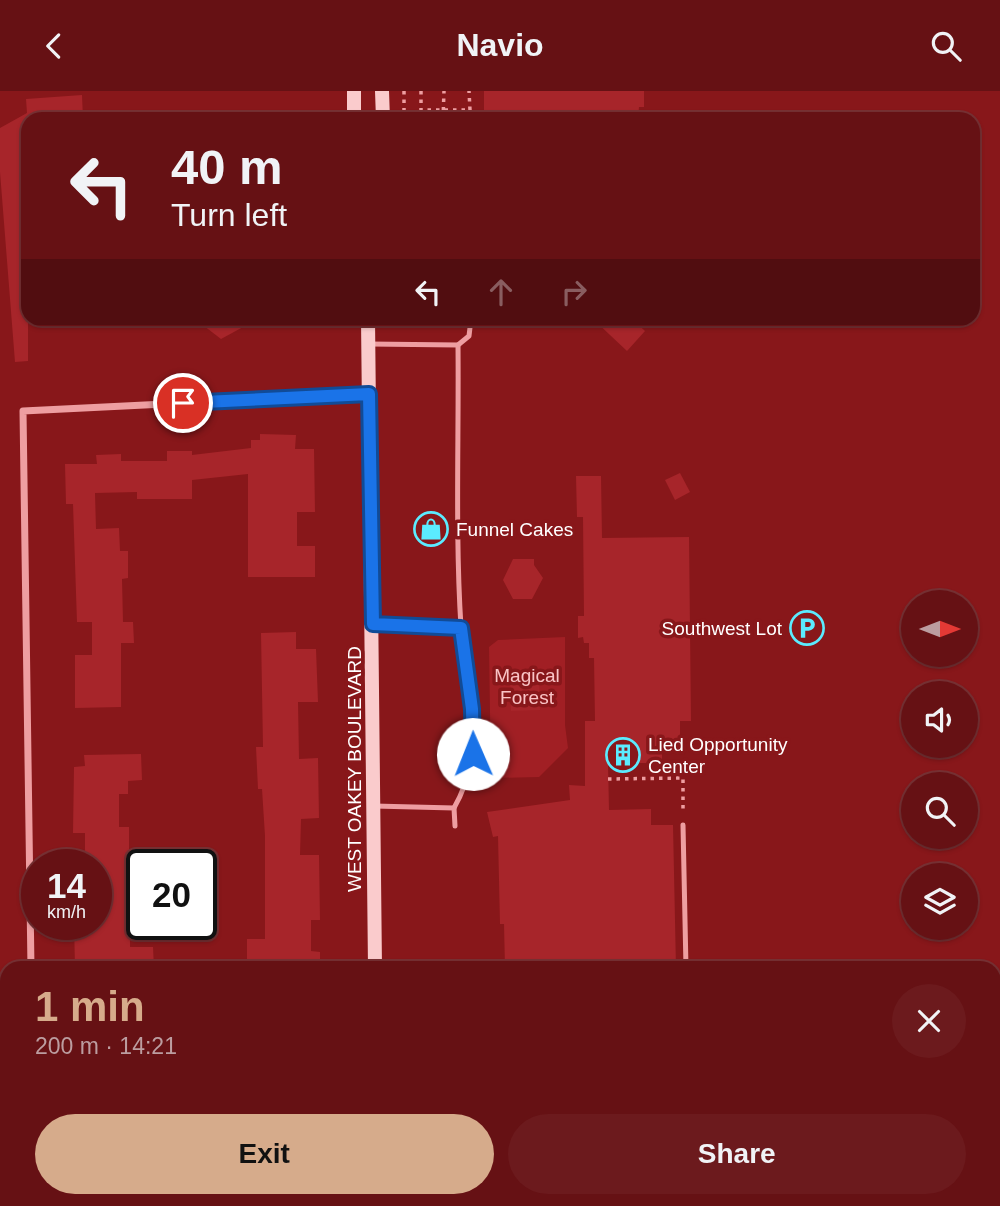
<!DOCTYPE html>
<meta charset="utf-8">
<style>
:root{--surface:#661114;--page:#6c1a1d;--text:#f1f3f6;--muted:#bc9da0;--line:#793134;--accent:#d6ab8b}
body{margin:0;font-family:Helvetica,sans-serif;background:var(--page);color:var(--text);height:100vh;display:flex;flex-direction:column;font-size:26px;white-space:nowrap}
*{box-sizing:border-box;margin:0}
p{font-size:23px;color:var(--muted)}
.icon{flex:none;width:38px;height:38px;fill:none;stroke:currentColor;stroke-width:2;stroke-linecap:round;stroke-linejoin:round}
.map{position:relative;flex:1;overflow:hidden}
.drawer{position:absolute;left:0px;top:870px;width:1001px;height:247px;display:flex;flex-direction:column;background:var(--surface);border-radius:21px 21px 0 0;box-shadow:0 2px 5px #0004,0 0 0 2px var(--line)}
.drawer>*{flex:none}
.hud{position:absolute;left:21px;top:21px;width:959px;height:214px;border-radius:21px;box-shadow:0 2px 5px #0004,0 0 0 2px var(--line);background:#661114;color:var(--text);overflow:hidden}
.needle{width:46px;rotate:90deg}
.controls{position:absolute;left:901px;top:499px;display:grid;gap:14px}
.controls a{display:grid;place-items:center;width:77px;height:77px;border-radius:50%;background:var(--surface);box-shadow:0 2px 5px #0004,0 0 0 2px var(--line);font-size:35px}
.speed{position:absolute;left:21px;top:758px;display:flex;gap:14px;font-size:35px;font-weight:700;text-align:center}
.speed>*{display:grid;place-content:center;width:91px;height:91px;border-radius:50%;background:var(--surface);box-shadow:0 2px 5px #0004,0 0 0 2px var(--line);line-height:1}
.speed small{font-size:18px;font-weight:400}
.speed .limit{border:4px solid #111;border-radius:10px;background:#fff;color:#111}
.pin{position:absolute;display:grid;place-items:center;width:60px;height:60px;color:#fff;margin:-30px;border:4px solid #fff;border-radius:50%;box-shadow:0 2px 7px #0007}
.me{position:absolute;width:77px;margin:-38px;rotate:359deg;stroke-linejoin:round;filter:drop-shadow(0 0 5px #0008)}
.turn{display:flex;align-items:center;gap:24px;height:147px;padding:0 35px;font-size:32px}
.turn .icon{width:91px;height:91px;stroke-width:2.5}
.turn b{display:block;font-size:49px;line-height:60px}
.lanes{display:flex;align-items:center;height:66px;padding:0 35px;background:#0003;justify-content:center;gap:35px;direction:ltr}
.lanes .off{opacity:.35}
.round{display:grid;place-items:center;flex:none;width:74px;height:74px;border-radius:37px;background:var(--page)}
.summary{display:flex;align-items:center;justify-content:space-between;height:119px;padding:0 35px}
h1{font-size:42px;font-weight:700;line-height:52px;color:var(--accent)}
.primary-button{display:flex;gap:14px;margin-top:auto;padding:14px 35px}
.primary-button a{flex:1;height:80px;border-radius:42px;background:var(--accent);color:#111;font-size:28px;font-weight:700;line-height:80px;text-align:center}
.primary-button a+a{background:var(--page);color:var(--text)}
header{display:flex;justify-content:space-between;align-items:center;height:91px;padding:0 35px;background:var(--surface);font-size:32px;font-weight:700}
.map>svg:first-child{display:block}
.green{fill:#a11f24}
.building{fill:#a7252a}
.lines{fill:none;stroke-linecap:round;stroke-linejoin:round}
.path{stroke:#ee9ea1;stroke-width:3.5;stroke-dasharray:3.5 5;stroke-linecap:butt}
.service{stroke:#ee9ea1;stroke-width:5}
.minor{stroke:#ee9ea1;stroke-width:7}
.tertiary{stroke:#ee9ea1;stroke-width:12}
.secondary{stroke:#facbcc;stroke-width:14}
.route-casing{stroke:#114b97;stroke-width:18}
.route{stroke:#1a73e8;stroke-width:12}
.labels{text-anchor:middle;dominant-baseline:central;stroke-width:7;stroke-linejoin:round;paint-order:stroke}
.poi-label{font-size:19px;fill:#fff;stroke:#88171a;text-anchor:start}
.park-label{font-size:19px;fill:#fac4c6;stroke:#88171a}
.street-label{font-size:19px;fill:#fff;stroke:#88171a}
</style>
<header><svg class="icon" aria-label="back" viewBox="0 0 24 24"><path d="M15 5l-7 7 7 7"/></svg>Navio<svg class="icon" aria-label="search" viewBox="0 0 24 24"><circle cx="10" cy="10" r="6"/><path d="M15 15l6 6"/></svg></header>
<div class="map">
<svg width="1000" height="1115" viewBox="0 0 1000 1115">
<rect width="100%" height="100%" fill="#88171a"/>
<!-- green -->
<path class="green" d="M 565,546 L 565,634 L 568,657 L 539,686 L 491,687 L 489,556 L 498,549 Z"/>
<!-- building -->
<g class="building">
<path d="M 484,0 L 644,0 L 644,16 L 639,16 L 638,28 L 484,28 Z"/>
<path d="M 82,4 L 83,28 L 28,28 L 28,270 L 15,271 L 0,81 L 0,37 L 27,22 L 26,8 Z"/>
<path d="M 195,228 L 258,228 L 221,248 Z"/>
<path d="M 593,228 L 632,228 L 645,240 L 627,260 Z"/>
<path d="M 260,343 L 296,344 L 295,358 L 314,358 L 315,421 L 297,421 L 297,455 L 315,455 L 315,486 L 248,486 L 248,383 L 192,389 L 192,408 L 137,408 L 137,401 L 95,402 L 96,438 L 119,437 L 120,460 L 128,460 L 128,487 L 122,488 L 123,531 L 133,531 L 134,552 L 121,552 L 121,616 L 75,617 L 75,564 L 92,564 L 92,531 L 77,531 L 73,413 L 66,413 L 65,373 L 97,373 L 96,364 L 121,363 L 121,370 L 167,370 L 167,360 L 192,360 L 192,364 L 251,357 L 251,349 L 260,349 Z"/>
<path d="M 680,382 L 690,401 L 675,409 L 665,389 Z"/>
<path d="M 576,385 L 601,385 L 602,447 L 689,446 L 691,630 L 680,630 L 680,656 L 662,656 L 662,672 L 608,672 L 609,719 L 651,718 L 651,734 L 673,734 L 676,877 L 505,877 L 504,833 L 500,833 L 498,745 L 493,746 L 487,721 L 570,709 L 569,694 L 585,695 L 585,630 L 595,630 L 594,567 L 589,567 L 589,552 L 584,552 L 583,546 L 578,547 L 578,525 L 584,525 L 583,426 L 577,426 Z"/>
<path d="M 513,468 L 534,468 L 534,474 L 543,487 L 532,508 L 513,508 L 503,489 Z"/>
<path d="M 296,541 L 296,558 L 316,558 L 318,611 L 298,611 L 299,668 L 318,667 L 319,727 L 301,728 L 300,764 L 319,764 L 320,829 L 311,829 L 311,860 L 320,861 L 320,877 L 247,877 L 247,848 L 265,848 L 265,745 L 262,698 L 258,698 L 256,656 L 263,656 L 261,542 Z"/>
<path d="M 510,584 L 539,584 L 540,619 L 511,620 Z"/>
<path d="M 141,663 L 142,689 L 128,690 L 128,703 L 119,703 L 119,736 L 129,736 L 129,762 L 140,762 L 141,801 L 130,801 L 130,856 L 153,856 L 154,877 L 75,877 L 74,833 L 96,833 L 96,774 L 85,774 L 85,742 L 73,742 L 74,676 L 85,675 L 84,664 Z"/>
</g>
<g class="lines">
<!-- path -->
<g class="path">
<path d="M 404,0 L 404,28"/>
<path d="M 421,0 L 421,19 L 470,19 L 469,0"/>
<path d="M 443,28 L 444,0"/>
<path d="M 608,688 L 683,687 L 683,722"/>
</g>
<!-- service -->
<g class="service">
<path d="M 369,253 L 458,254 C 459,347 455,442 461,536 C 465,600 489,656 454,717"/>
<path d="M 458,254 L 469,245 L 471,228"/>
<path d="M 373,533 L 461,537"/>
<path d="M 374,715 L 454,717 L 455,735"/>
<path d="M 683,734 L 686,877"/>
<path d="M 795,1115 L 800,1110"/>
</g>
<!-- minor -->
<g class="minor">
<path d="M 31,877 L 23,320 L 368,303"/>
<path d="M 0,1000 L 7,1000"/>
<path d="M 34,1110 L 34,1115"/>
</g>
<!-- tertiary -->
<g class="tertiary">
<path d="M 643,1110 L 649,1115"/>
<path d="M 708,1110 L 714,1115"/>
</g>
<!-- secondary -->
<g class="secondary">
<path d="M 354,0 L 354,28"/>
<path d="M 382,0 L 383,28"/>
<path d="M 368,228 L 375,877"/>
<path d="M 379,1110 L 379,1115"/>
</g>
</g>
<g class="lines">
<!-- route casing -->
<g class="route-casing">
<path id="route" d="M 183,312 L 369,303 L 373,533 L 461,537 L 472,618 L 473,663"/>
</g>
<!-- route -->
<use href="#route" class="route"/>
</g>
<!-- icons -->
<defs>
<g id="shop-ring" transform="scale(1.75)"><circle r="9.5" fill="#88171a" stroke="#5bebff" stroke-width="1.5"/><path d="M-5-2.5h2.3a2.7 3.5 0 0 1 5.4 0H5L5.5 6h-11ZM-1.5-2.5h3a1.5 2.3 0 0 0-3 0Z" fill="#5bebff"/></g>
<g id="parking-ring" transform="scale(1.75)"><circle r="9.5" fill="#88171a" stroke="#5bebff" stroke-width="1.5"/><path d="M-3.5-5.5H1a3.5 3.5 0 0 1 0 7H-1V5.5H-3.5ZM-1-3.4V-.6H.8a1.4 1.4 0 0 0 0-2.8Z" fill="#5bebff"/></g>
<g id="building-ring" transform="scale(1.75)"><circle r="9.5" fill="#88171a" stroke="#5bebff" stroke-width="1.5"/><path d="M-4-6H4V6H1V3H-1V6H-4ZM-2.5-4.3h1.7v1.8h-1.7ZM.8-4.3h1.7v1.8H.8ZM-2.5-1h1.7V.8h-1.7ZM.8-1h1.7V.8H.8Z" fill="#5bebff"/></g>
</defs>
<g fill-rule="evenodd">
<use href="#shop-ring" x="431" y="438"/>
<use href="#parking-ring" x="807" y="537"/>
<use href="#building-ring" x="623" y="664"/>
</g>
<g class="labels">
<!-- poi labels -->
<g class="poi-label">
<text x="456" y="438">Funnel Cakes</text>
<text x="782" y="537" text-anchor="end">Southwest Lot</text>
<text x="648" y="653">Lied Opportunity<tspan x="648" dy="22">Center</tspan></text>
</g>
<!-- park labels -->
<g class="park-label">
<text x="527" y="584">Magical<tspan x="527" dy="22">Forest</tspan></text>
</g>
<!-- street labels -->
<g class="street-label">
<text transform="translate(354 678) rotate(-90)">WEST OAKEY BOULEVARD</text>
</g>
</g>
</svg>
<div class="controls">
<a><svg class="needle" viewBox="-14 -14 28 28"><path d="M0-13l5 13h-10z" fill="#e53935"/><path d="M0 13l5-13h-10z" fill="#bc9da0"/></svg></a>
<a><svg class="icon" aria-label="sound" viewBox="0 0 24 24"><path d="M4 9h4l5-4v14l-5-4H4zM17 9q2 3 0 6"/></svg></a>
<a><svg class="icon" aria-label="search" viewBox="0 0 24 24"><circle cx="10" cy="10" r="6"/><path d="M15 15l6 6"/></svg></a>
<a><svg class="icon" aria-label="layers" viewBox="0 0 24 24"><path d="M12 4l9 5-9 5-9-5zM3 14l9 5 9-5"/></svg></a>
</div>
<div class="speed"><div>14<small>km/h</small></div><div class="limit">20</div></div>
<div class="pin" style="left:183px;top:312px;background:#d93025"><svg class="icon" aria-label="arrive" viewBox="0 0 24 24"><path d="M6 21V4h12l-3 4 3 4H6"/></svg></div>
<svg class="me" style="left:473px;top:663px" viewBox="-20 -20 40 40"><circle r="19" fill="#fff"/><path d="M0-13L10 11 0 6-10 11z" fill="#1a73e8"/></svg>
<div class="hud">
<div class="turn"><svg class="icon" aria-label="left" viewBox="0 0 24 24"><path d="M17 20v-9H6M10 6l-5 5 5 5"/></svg><div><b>40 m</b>Turn left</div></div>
<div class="lanes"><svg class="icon" aria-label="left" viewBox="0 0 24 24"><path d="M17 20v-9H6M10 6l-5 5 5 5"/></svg><svg class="icon off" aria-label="ahead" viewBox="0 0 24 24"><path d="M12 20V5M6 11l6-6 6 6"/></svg><svg class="icon off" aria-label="right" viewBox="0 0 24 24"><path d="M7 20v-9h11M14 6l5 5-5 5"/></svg></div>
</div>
<section class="drawer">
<div class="summary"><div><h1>1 min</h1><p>200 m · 14:21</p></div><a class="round"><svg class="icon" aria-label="close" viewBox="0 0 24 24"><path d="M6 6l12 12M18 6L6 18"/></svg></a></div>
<div class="primary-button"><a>Exit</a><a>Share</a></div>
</section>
</div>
